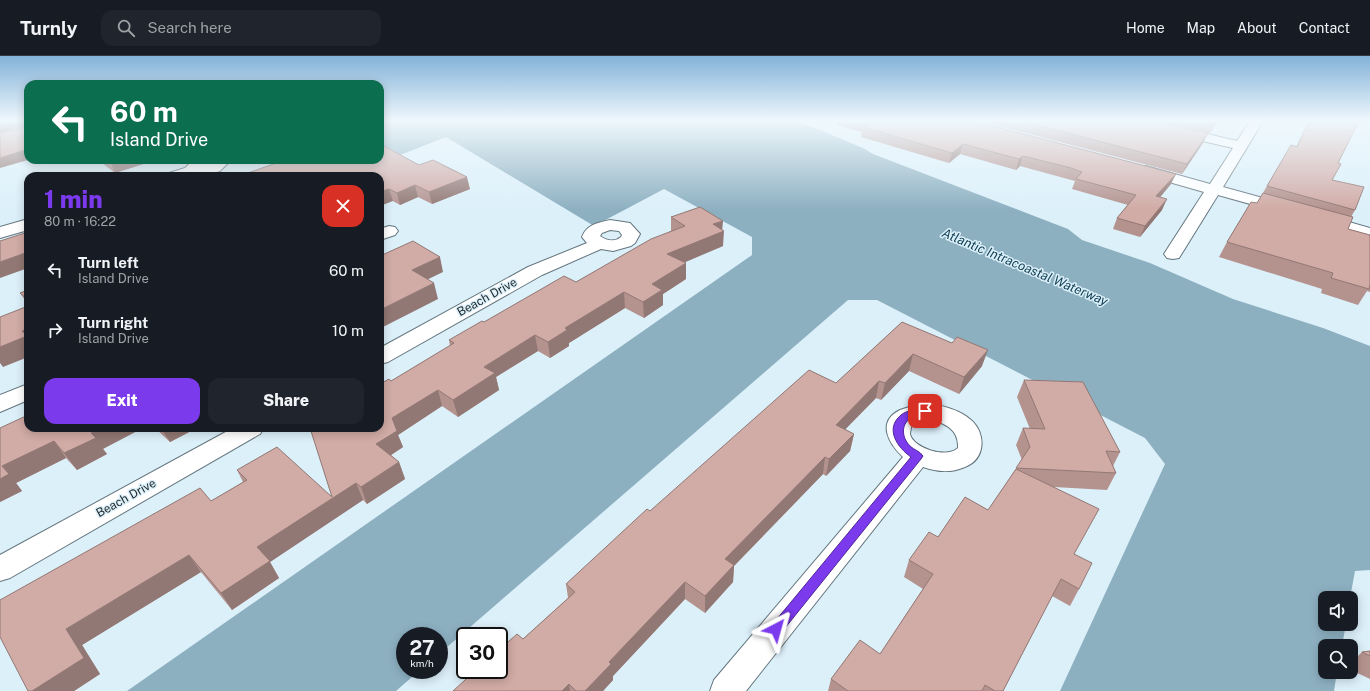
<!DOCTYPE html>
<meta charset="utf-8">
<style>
:root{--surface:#171b24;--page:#20242c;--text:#f1f3f6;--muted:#9ea1a6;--line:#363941;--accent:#7c3aed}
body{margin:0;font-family:"Public Sans",sans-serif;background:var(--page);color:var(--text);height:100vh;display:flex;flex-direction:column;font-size:15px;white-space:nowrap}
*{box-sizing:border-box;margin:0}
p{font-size:13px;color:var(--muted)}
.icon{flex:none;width:22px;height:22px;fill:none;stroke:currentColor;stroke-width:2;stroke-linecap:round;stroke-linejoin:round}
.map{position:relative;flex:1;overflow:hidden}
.drawer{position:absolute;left:24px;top:116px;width:360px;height:260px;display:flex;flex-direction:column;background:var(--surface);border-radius:12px;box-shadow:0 2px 10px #0003}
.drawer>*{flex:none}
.hud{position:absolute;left:24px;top:24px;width:360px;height:84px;border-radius:12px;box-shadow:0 2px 10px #0003;background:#0b6e4f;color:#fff;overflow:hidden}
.buttons{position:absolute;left:1318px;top:535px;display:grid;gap:8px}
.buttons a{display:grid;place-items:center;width:40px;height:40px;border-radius:8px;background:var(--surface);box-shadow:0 2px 10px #0003;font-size:20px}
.speed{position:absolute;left:396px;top:571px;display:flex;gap:8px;font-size:20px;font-weight:700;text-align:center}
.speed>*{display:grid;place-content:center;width:52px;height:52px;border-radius:50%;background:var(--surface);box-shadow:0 2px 10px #0003;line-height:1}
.speed small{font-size:10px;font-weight:400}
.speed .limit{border:2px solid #111;border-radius:6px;background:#fff;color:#111}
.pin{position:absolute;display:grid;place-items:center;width:34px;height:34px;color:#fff;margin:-17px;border-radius:8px;box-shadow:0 2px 6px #0006}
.me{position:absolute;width:44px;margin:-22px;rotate:39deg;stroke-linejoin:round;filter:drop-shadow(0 0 3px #0008)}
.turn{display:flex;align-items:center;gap:14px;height:84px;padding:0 20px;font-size:18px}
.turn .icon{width:52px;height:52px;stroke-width:2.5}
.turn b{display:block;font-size:28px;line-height:34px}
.round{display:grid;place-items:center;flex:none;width:42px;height:42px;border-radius:12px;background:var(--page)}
.summary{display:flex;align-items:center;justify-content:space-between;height:68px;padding:0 20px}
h1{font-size:24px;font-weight:800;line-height:30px;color:var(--accent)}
.action{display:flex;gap:8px;margin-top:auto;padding:8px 20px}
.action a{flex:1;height:46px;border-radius:12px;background:var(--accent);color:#fff;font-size:16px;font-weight:800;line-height:46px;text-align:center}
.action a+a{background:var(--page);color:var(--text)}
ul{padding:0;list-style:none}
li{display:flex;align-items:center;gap:12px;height:60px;padding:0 20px}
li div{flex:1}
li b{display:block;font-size:15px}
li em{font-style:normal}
header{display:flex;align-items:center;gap:24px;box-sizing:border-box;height:56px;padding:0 20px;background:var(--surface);border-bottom:1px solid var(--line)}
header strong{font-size:19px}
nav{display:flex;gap:22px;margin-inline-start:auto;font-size:14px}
.search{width:280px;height:36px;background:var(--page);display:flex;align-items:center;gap:10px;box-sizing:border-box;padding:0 14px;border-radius:12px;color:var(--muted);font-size:15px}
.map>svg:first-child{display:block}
.water{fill:#8db0c1}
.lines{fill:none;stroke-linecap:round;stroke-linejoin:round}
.minor-casing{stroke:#63757e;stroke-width:2}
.minor{fill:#fff;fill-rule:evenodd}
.wall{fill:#b4938f}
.shaded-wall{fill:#927874}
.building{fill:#d1aba6;stroke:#927874}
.route{fill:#7c3aed;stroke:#51269a}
.labels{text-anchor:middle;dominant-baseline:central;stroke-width:3;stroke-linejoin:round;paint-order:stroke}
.street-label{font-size:12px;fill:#1c2427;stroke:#dcf0fa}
.water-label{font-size:13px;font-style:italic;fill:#134155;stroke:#dcf0fa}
</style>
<header>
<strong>Turnly</strong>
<div class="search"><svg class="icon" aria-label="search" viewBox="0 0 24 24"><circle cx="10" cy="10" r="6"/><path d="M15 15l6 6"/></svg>Search here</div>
<nav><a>Home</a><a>Map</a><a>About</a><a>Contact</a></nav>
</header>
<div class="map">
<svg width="1370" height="635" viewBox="0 0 1370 635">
<rect width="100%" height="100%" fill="#dcf0fa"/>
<!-- water -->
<path class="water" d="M 380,65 L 798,65 L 863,92 L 873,98 L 1068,173 L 1082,184 L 1150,207 L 1233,243 L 1323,272 L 1370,290 L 1370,514 L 1355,515 L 1350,542 L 1325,542 L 1325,568 L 1346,568 L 1342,590 L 1325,590 L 1325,616 L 1337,616 L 1334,635 L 1060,635 L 1165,408 L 1145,382 L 877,244 L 848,244 L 439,598 L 439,580 L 405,580 L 405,614 L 420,614 L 396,635 L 127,635 L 752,199 L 752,181 L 664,133 L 594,170 L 446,81 L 395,101 L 380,94 Z"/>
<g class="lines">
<!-- minor casing -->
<g class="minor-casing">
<g id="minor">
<path d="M 1127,65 L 1152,65 L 1237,85 L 1250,65 L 1263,65 L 1223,131 L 1292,150 L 1294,153 L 1292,156 L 1286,158 L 1218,139 L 1179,202 L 1173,203 L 1167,202 L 1164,198 L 1204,136 L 1141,118 L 1138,115 L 1141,112 L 1146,110 L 1210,128 L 1233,92 L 1128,68 Z"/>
<path d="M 193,104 L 226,104 L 228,107 L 220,115 L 207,119 L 166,120 L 169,117 L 185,112 Z"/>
<path d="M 1321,158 L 1370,172 L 1370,182 L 1315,167 L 1313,163 L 1315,159 Z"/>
<path d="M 28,163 L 28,174 L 0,182 L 0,171 Z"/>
<path d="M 610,164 L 630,167 L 640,178 L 635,187 L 631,190 L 613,195 L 601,193 L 542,219 L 388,306 L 380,308 L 380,292 L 528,211 L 587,187 L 582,181 C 587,168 598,167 610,164 ZM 610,174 L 619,175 L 622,179 L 621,181 C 615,186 607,185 600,180 L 602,177 Z"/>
<path d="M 389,170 L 395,171 L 398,175 L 395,179 L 380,184 L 380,173 Z"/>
<path d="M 28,328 L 28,344 L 0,356 L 0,339 Z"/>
<path d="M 925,347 C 940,349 959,353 971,364 C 986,377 986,403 965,411 C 951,417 937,416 923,411 L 746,635 L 710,635 L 714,624 L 903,401 C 889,388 876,366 900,354 C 908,351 917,349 925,347 ZM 926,363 C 943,366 959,372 958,392 C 946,403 913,392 910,378 C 910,376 911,373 911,371 L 916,366 Z"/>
<path d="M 233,372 L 264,372 L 260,378 L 10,522 L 0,525 L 0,499 Z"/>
</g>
</g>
<!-- minor -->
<use href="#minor" class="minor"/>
</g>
<!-- wall -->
<g class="wall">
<path d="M 837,65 L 974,65 L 1171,128 L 1160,141 L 1162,154 L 1140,181 L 1113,173 L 1117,162 L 1128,149 L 1072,133 L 1075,125 L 1020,110 L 1016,114 L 960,98 L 949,107 L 861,81 L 862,76 L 837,69 Z"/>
<path d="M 980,65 L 1157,65 L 1208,77 L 1203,87 L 1182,118 Z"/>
<path d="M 1160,65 L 1218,65 L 1210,77 Z"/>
<path d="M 1309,65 L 1359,65 L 1338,107 L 1332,124 L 1355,154 L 1351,161 L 1348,173 L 1370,179 L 1370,236 L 1367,235 L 1358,249 L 1321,237 L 1322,233 L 1219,201 L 1227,186 L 1257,147 L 1267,130 L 1296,91 Z"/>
<path d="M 98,104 L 156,104 L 115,117 Z"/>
<path d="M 280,104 L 380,104 L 419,109 L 470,133 L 432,148 L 418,141 L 400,149 L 393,145 L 282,105 Z"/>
<path d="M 671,161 L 722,174 L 723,190 L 684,206 L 686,223 L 663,238 L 663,249 L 644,262 L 625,252 L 569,287 L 569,290 L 550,302 L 538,295 L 496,321 L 499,334 L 458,361 L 442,350 L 398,379 L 403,391 L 391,399 L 399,406 L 405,423 L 367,448 L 363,444 L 270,506 L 279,522 L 232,554 L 201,516 L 82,589 L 100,618 L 74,635 L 28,635 L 211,445 L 243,426 L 237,414 L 332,441 L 380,372 L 391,325 L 450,290 L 449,284 L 484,266 L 576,226 L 671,175 Z"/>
<path d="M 28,234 L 28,248 L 20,237 Z"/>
<path d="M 902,266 L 982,310 L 959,338 L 909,315 L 881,344 L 876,342 L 845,373 L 854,378 L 850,395 L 826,420 L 823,418 L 734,510 L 733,526 L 705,557 L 685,543 L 613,620 L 613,624 L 603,635 L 453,635 L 523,583 L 568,542 L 566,528 L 650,455 L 836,327 Z"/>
<path d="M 1024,324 L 1120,396 L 1113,410 L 1116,417 L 1107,434 L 1054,431 L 1074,498 L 1079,533 L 1070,550 L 1052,540 L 1003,635 L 828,635 L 831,623 L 880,598 L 923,533 L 904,521 L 909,504 L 938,481 L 988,454 L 1022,404 L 1016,389 L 1023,372 L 1030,373 L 1017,341 Z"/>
<path d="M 0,372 L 103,393 L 107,398 L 77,414 L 66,402 L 16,427 L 22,435 L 0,446 Z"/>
<path d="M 155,372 L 195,372 L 195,373 L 170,386 Z"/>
<path d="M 1370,595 L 1370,623 L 1351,614 L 1351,607 L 1362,596 Z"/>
</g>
<!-- shaded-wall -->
<g class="shaded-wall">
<path d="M 5,65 L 25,65 L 28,70 L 0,77 L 0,67 Z"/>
<path d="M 1216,65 L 1218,65 L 1210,77 Z"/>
<path d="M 1208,77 L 1203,87 L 1182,118 L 1187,108 Z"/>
<path d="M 963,88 L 960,98 L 949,107 L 952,97 Z"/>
<path d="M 28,93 L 28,104 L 0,112 L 0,102 Z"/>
<path d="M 1023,100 L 1020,110 L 1016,114 L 1019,103 Z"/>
<path d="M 122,104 L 156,104 L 115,117 L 111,107 Z"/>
<path d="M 1176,118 L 1171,128 L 1152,151 L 1156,140 Z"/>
<path d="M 467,121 L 470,133 L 432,148 L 429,136 Z"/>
<path d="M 415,129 L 418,141 L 400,149 L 397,137 Z"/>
<path d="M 389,133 L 393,145 L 380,150 L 380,136 Z"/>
<path d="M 1167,143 L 1162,154 L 1140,181 L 1145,170 Z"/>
<path d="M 723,165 L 722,176 L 724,175 L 723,190 L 667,214 L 667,198 L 713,168 Z"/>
<path d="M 28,196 L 28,212 L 0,222 L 0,206 Z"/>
<path d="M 440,201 L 443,216 L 416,229 L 412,214 Z"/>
<path d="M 686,207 L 686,223 L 663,238 L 663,249 L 644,262 L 643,246 L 652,228 Z"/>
<path d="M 434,227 L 438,243 L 381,272 L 382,276 L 380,277 L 380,254 Z"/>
<path d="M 624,236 L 625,252 L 569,287 L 569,290 L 550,302 L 548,286 L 565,272 Z"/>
<path d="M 28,272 L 28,301 L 3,311 L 0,307 L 0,291 L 22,275 Z"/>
<path d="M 535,279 L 538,295 L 496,321 L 499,334 L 458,361 L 453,344 L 484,311 Z"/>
<path d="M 988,294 L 982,310 L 959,338 L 964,321 Z"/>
<path d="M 913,298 L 909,315 L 881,344 L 885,327 Z"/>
<path d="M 879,325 L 876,342 L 833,386 L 836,369 Z"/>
<path d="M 438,334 L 442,350 L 398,379 L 403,391 L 382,405 L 376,388 L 392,362 Z"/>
<path d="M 100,372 L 143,372 L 103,393 L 107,398 L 77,414 L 64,397 L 91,377 Z"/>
<path d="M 161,372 L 195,372 L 195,373 L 170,386 Z"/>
<path d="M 854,378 L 850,395 L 826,420 L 829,403 Z"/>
<path d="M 54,385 L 66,402 L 16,427 L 22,435 L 0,446 L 0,423 L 2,410 Z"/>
<path d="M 825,401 L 823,418 L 734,510 L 733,526 L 705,557 L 705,540 L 725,503 Z"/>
<path d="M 399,406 L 405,423 L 367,448 L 361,431 Z"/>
<path d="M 356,427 L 363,444 L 270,506 L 279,522 L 232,554 L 221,537 L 257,491 Z"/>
<path d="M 189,499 L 201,516 L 82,589 L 100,618 L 74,635 L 32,635 L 66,573 Z"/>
<path d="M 685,526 L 685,543 L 613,620 L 613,624 L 603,635 L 585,635 L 609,606 Z"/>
<path d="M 569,628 L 570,635 L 562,635 Z"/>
</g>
<!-- building -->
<g class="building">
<path d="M 24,65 L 28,65 L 28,93 L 0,102 L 0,77 L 23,72 Z"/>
<path d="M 861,65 L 974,65 L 1176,118 L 1156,140 L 1167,143 L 1145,170 L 1117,162 L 1136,139 L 1076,123 L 1082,116 L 1071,112 L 1023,100 L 1019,103 L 963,88 L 952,97 L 863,71 L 869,68 Z"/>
<path d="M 1021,65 L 1157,65 L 1208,77 L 1187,108 Z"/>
<path d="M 1206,65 L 1216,65 L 1215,67 Z"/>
<path d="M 1309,65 L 1359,65 L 1338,107 L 1341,108 L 1332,124 L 1364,131 L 1355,154 L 1267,130 L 1291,89 L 1297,91 Z"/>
<path d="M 380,88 L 419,109 L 433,104 L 467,121 L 429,136 L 415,129 L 397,137 L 389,133 L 380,136 L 380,120 L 239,120 L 285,104 L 380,104 Z"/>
<path d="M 106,104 L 122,104 L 111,107 Z"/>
<path d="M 225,117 L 231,120 L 216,120 Z"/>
<path d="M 1263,137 L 1353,161 L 1348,173 L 1370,179 L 1370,228 L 1369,233 L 1331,222 L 1333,217 L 1227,186 L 1251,146 L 1257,147 Z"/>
<path d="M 700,151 L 723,165 L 713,168 L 724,175 L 667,198 L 686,207 L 652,228 L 662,234 L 643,246 L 624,236 L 565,272 L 567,274 L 548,286 L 535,279 L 484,311 L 495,317 L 453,344 L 438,334 L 392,362 L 397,375 L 376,388 L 399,406 L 361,431 L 356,427 L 257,491 L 270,505 L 221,537 L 189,499 L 66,573 L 84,602 L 32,635 L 28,635 L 0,581 L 0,544 L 200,432 L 211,445 L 247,424 L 237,414 L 277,391 L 332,441 L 310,372 L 380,372 L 380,328 L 389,323 L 391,325 L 454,287 L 449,284 L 482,265 L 484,266 L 564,220 L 576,226 L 651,183 L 685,170 L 671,161 Z"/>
<path d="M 28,176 L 28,196 L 0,206 L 0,185 Z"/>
<path d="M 413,185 L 440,201 L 412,214 L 434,227 L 380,254 L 380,200 Z"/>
<path d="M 28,234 L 28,244 L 20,237 Z"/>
<path d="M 28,250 L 28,272 L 22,275 L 27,280 L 0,291 L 0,261 Z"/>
<path d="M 902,266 L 952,287 L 957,281 L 988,294 L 964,321 L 913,298 L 885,327 L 879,325 L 836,369 L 854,378 L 829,403 L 825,401 L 725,503 L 734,509 L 705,540 L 685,526 L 609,606 L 611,608 L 585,635 L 576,635 L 569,628 L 562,635 L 453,635 L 476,614 L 499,614 L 499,594 L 517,578 L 523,583 L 575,536 L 566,528 L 647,453 L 650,455 L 809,314 L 836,327 Z"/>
<path d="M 1024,324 L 1083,326 L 1120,396 L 1106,395 L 1116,417 L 1016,412 L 1030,391 L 1023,372 L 1045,373 Z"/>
<path d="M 28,359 L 28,372 L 100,372 L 91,377 L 96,382 L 64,397 L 54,385 L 2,410 L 9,418 L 0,423 L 0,372 Z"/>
<path d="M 1016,413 L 1099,453 L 1074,498 L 1092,507 L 1079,533 L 1061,523 L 1003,635 L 995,635 L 985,629 L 982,635 L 848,635 L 831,623 L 860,584 L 880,598 L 933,518 L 909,504 L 929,476 L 938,481 L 965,441 L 988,454 Z"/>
<path d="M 1370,595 L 1370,600 L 1362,596 Z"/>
</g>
<!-- sky -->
<linearGradient id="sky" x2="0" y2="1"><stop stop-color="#83b2d8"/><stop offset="0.42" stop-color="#eff8fd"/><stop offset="1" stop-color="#eff8fd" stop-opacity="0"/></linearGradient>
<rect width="1370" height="154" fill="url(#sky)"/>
<!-- route -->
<path class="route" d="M 925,352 L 930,355 L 929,358 C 925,359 920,359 916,360 C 901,364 900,380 910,390 C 914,394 920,395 923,400 L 921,403 L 781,577 L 776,579 L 772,577 L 770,573 L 772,569 L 911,401 C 898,392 884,373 901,359 C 907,354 918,353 925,352 Z"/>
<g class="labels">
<!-- street labels -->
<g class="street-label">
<text transform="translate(487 241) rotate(-29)">Beach Drive</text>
<text transform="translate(126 442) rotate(-29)">Beach Drive</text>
</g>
<!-- water labels -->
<g class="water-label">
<text transform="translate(1025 211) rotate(23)">Atlantic Intracoastal Waterway</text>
</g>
</g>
</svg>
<div class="buttons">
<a><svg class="icon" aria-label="sound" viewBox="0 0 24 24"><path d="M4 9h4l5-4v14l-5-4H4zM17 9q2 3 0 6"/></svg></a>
<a><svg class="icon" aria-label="search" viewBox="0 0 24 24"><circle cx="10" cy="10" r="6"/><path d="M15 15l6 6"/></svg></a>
</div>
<div class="speed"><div>27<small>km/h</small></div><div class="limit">30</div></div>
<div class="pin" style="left:925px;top:355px;background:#d93025"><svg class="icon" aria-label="arrive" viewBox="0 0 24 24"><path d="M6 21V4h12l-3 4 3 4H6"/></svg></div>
<svg class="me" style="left:776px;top:573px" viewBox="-20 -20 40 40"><path d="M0-17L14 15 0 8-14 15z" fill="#7c3aed" stroke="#fff" stroke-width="4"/></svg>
<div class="hud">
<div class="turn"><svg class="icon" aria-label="left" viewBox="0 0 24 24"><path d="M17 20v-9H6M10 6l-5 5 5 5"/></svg><div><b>60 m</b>Island Drive</div></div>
</div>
<section class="drawer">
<div class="summary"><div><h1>1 min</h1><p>80 m · 16:22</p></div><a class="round" style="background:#d93025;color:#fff"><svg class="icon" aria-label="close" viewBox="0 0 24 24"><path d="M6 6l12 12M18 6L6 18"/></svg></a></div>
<ul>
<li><svg class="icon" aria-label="left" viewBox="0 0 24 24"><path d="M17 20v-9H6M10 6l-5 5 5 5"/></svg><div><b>Turn left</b><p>Island Drive</p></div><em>60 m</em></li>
<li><svg class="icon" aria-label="right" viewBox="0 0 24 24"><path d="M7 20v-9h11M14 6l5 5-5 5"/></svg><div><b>Turn right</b><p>Island Drive</p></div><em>10 m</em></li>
</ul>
<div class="action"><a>Exit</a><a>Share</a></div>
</section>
</div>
